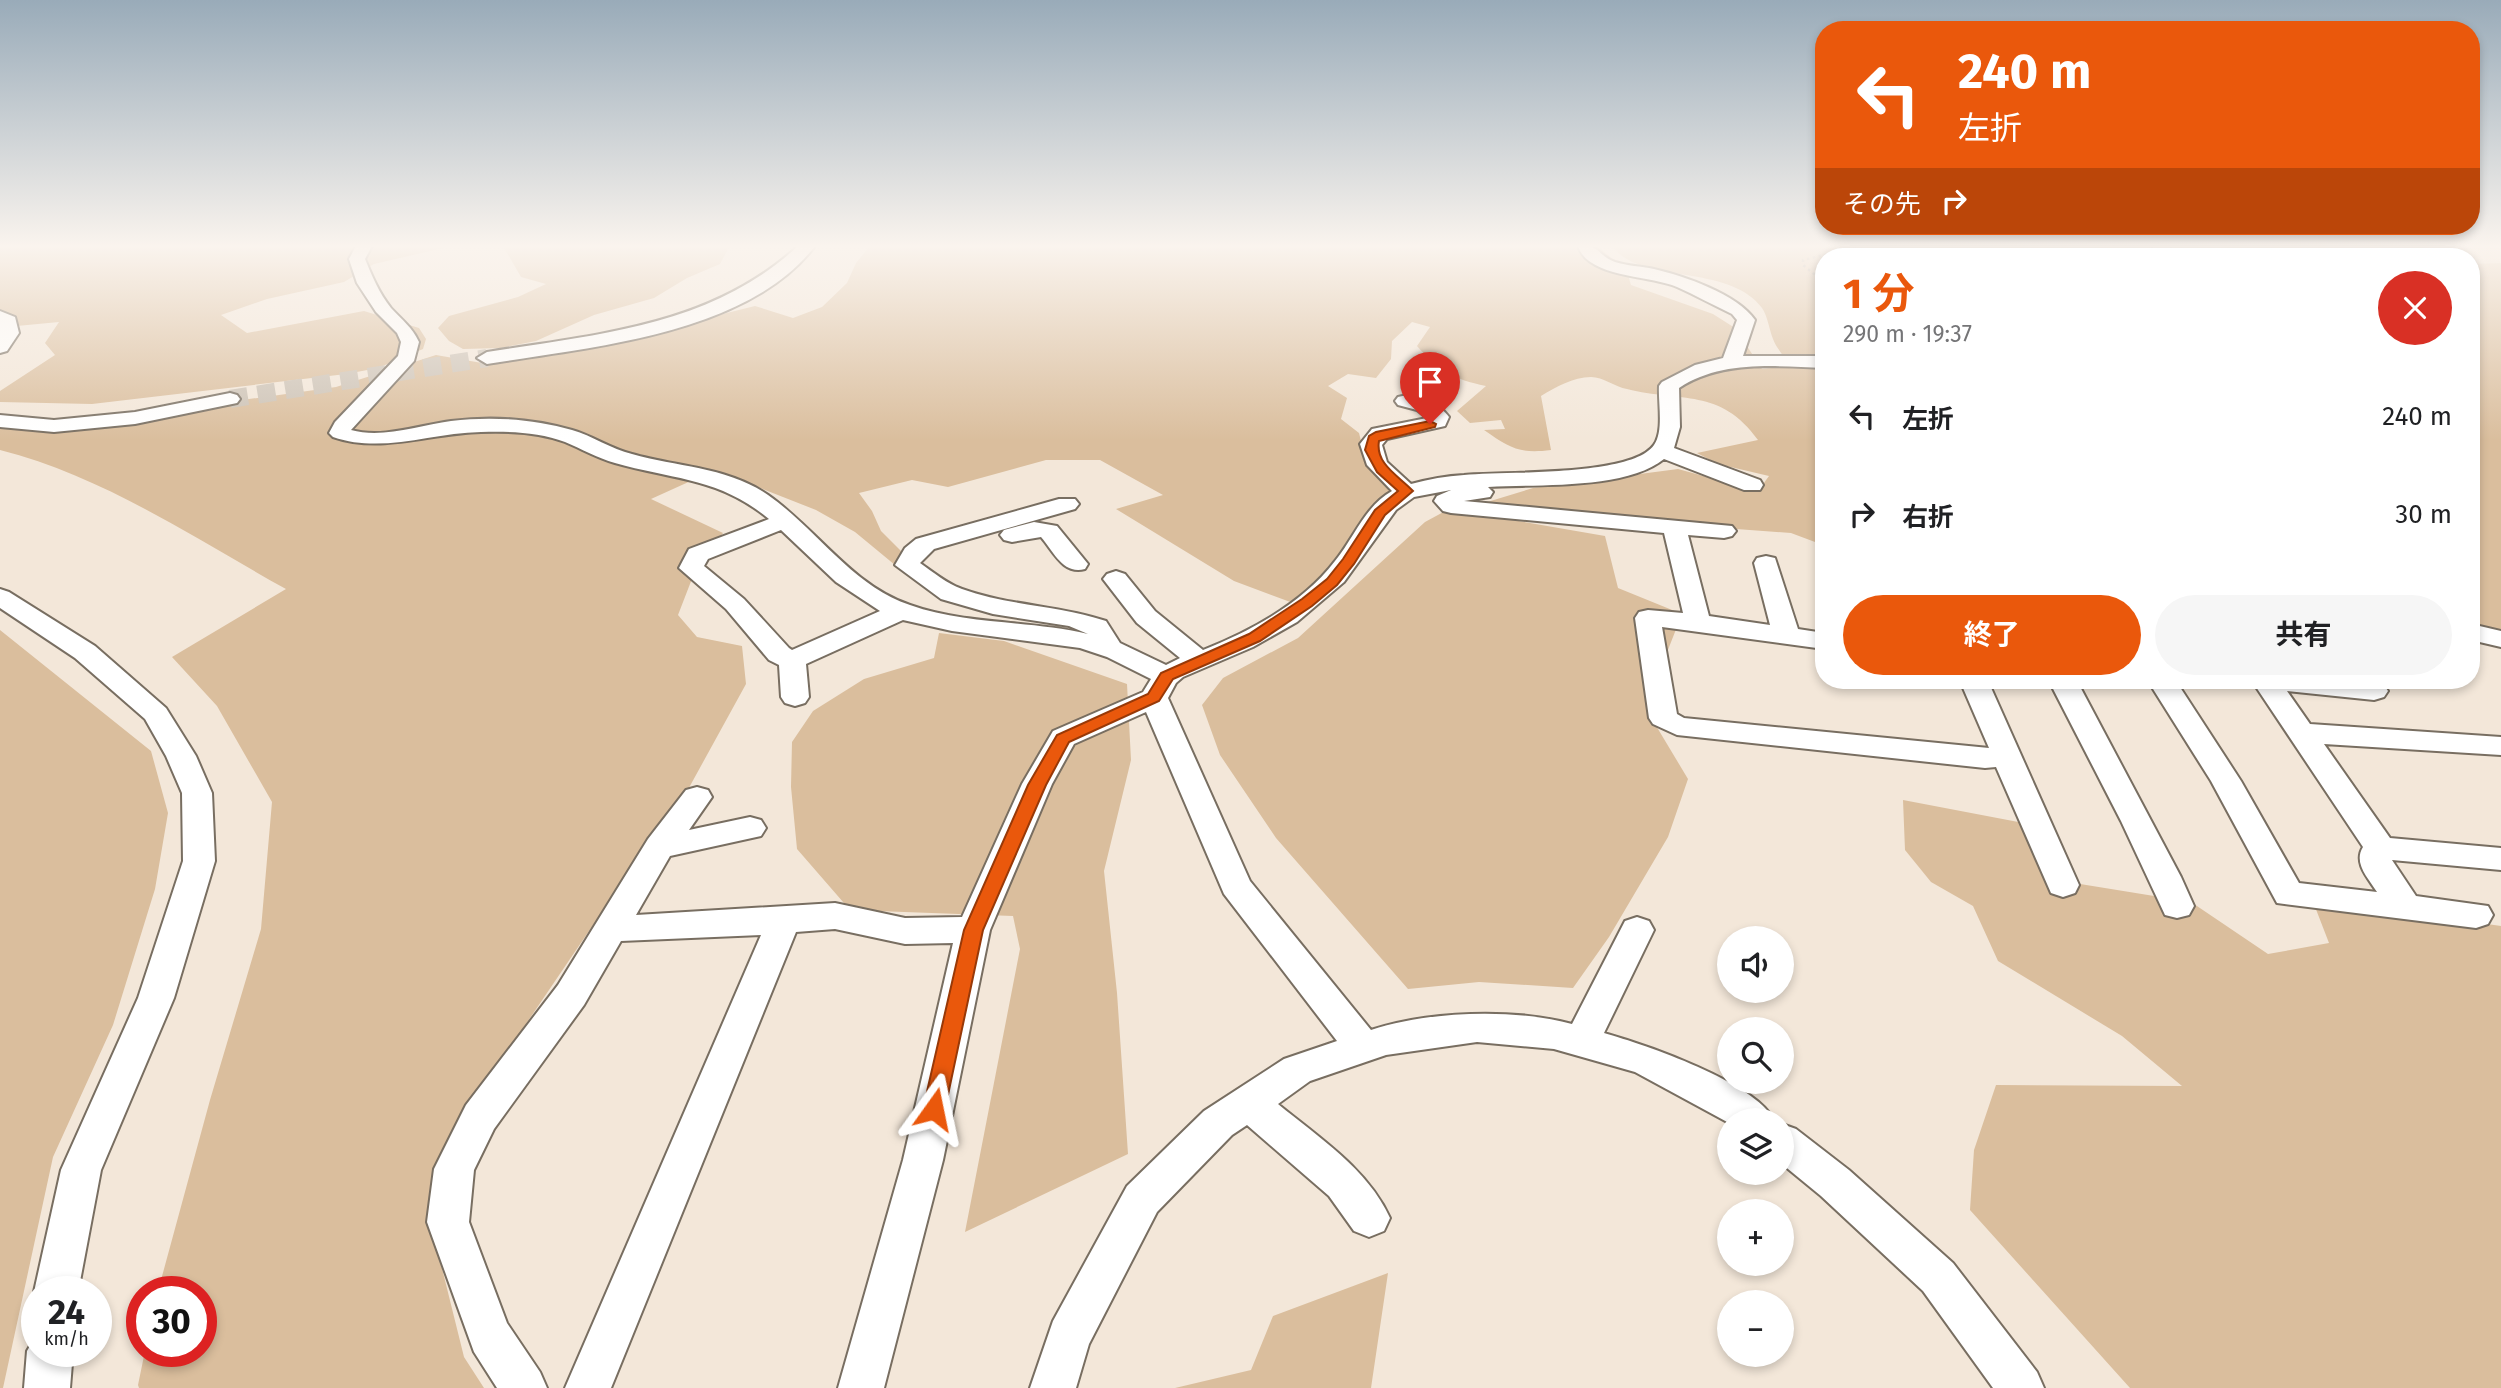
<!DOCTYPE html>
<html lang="ja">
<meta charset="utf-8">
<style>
:root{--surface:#fff;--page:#f6f6f6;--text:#202124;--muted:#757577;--accent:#ea580c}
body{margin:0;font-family:"Fira Sans","Noto Sans JP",sans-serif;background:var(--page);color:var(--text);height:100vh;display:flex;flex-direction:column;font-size:26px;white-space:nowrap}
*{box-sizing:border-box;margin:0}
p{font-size:23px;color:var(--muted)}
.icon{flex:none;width:38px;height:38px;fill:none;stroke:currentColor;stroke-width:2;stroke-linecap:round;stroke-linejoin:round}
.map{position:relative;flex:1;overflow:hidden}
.panel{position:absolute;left:1815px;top:248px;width:665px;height:441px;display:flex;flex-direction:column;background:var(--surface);border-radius:28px;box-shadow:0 4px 10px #0003}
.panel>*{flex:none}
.top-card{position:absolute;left:1815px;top:21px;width:665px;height:214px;border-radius:28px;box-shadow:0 4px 10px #0003;background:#ea580c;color:#fff;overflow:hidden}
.buttons{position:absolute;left:1717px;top:926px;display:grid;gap:14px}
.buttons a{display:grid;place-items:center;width:77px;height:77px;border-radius:50%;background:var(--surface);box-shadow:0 4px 10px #0003;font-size:35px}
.speed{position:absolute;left:21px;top:1276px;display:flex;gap:14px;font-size:35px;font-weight:700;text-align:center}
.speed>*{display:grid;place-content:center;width:91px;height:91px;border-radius:50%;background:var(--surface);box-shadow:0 4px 10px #0003;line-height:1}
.speed small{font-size:18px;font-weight:400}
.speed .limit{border:10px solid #d22;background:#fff;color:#111}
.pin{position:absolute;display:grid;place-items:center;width:60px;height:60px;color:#fff;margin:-72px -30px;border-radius:50% 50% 50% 0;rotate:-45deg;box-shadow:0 0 7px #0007}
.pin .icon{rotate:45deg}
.me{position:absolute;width:77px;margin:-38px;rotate:12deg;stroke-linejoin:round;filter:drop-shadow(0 0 5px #0008)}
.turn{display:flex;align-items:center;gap:24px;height:147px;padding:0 28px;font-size:32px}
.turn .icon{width:91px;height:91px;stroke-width:2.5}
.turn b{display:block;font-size:49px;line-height:60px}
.then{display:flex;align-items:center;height:66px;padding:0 28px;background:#0003;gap:14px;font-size:26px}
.round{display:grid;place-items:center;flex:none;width:74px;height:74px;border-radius:37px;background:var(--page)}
.head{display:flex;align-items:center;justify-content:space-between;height:119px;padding:0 28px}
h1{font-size:42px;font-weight:700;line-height:52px;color:var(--accent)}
.action{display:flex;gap:14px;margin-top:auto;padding:14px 28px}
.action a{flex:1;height:80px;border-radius:42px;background:var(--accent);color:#fff;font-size:28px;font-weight:700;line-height:80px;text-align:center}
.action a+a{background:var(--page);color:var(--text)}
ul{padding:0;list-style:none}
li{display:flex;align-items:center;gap:21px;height:98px;padding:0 28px}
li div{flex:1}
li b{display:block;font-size:26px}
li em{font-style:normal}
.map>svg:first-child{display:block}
.built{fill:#eeddc8}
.green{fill:#dabe9d}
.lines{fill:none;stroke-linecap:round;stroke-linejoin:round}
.minor-tunnel{stroke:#ccc2b5;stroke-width:18;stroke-dasharray:18 10;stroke-linecap:butt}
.minor-casing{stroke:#786e61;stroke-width:4}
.path{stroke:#9f968c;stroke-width:2.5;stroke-dasharray:2.5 3.5;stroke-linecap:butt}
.minor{fill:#fff;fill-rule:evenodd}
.route{fill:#ea580c;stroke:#983908;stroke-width:2}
</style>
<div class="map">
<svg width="2501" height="1388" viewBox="0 0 2501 1388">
<rect width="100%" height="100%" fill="#f3e7d9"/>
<!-- built -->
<path class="built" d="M 2284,246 L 2501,246 L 2501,263 L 2471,264 L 2471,257 L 2316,257 Z"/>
<!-- green -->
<g class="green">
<path d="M 0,246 L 452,246 L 374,264 L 344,282 L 267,299 L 221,315 L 247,333 L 364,311 L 419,328 L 426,339 L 423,349 L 378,368 L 346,374 L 92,404 L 0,402 L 0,391 L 55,355 L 45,343 L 59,322 L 6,327 L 0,316 Z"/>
<path d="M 503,246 L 734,246 L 728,249 L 720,264 L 687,278 L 654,298 L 594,315 L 536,341 L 501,348 L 463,349 L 449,341 L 438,328 L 449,316 L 518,297 L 546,284 L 521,277 Z"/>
<path d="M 870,246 L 1598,246 L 1627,272 L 1631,285 L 1713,314 L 1735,328 L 1762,369 L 1789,366 C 1785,356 1776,348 1773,339 C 1769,329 1768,317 1762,308 C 1729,263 1640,285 1612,246 L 2284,246 L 2316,257 L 1824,257 L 1823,545 L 1791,533 L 1534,514 L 1484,503 L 1533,488 L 1678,469 L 1758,491 L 1769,476 L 1718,464 L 1697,453 L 1758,440 C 1720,387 1681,403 1627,389 C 1615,387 1603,377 1591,377 C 1573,377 1556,387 1541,396 L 1551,450 C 1519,454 1510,448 1484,430 L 1505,429 L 1501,420 L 1470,423 L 1457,411 L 1486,386 C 1453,379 1440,372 1417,346 L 1430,327 L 1412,322 L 1392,341 L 1391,359 L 1376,378 L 1348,374 L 1328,386 L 1347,398 L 1341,419 L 1359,433 L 1367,465 L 1410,501 L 1349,545 L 1331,588 L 1293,603 L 1234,581 L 1116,509 L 1163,495 L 1100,460 L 1046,460 L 948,487 L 912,480 L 859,493 L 872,511 L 881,531 L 930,580 L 895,565 L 855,532 L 816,510 L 745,482 L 704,475 L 651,499 L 723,533 L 695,571 L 678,615 L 697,637 L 742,646 L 746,684 L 685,795 L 591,928 L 469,1108 L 433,1232 L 464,1357 L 484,1388 L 139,1388 L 138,1385 L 145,1351 L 201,1351 L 201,1292 L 158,1291 L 210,1100 L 261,929 L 272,802 L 217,706 L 172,657 L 286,589 C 194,538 103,476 0,450 L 0,428 L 39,432 L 113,425 L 228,402 L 336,387 L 436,355 L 482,363 L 622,339 L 755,306 L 793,318 L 822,307 L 847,283 L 856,263 Z"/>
<path d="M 2501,263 L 2501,634 L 2471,628 L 2471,264 Z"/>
<path d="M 1449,509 L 1605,536 L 1618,588 L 1682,614 L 1655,683 L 1652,719 L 1688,779 L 1668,837 L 1609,937 L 1573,988 L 1479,982 L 1408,989 L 1276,838 L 1220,755 L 1202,705 L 1223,678 L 1298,638 L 1425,522 Z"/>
<path d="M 0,630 L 151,751 L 168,813 L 155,889 L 113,1025 L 53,1157 L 3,1388 L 0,1388 Z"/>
<path d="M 939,633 L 1004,641 L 1127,684 L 1131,760 L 1104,871 L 1117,993 L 1128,1154 L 965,1232 L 1020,949 L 1013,916 L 850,910 L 797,849 L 791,787 L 792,742 L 813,711 L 864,679 L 934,658 Z"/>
<path d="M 1903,800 L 2039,826 L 2074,883 L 2191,902 L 2268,954 L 2329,943 L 2312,899 L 2501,926 L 2501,1388 L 2130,1388 L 1970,1210 L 1974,1150 L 1996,1085 L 2182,1086 L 2122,1036 L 1998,961 L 1973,906 L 1931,882 L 1905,850 Z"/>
<path d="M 1388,1273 L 1371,1388 L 1175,1388 L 1251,1370 L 1273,1316 Z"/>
</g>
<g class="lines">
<!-- minor-tunnel -->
<path class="minor-tunnel" d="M 230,399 L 487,358"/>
<!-- minor casing -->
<g class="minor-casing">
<g id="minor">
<path d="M 356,246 L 372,246 L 365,259 C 372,276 379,293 391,308 C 402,320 412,327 419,342 L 414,361 L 351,430 C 383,439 419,425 451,421 C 491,416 534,419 572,430 C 593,436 611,449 632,454 C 677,467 728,467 768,495 C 817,529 851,585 910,605 C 966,625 1030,620 1088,634 L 1069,626 L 993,614 L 941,599 L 895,565 L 905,548 L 916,539 L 1059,499 L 1075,499 L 1079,504 L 1075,509 L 934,549 L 920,563 C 933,572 947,584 962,589 C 1009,606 1059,605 1106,621 L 1120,643 L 1166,665 L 1180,658 L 1137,623 L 1103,579 L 1107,574 L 1116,571 L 1125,574 L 1155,611 L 1203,650 C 1251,631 1303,603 1335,561 C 1354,538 1365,506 1392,491 L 1367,465 L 1360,444 L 1372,429 L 1427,418 L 1417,410 L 1398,405 L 1395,401 L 1398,397 C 1415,392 1439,403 1449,417 L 1445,426 L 1387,439 L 1382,445 L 1387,462 L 1411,484 C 1429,479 1446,476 1464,475 C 1503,471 1632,477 1654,445 C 1664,431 1658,403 1659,386 L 1662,382 L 1695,365 L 1723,358 L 1737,320 L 1732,314 C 1713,305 1695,295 1677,287 C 1650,275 1588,278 1578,246 C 1603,245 1596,255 1615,262 C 1627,266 1641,266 1654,269 C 1684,276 1737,294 1755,320 L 1743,356 L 1824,356 L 1824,368 C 1775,366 1721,360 1679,388 L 1680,427 L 1674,448 L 1760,480 L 1763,485 L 1760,490 L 1744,490 L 1664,459 C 1626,490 1537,484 1488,487 L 1493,492 L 1490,497 L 1464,501 L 1732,526 L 1736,531 L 1732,536 L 1724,538 L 1688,535 L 1709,616 L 1770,625 L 1754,563 L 1757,558 L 1766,556 L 1775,558 L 1798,629 L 1824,633 L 1824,649 L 1662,627 L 1677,714 L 1684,718 L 1989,748 L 1960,681 L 1988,681 L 2079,885 L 2075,893 L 2063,897 L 2051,893 L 1996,767 L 1985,768 L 1677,735 L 1653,724 L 1649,718 L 1635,618 L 1639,612 L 1648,610 L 1683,613 L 1664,533 L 1451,513 L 1443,511 L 1434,501 L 1437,496 L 1451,490 L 1414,497 L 1396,510 L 1344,582 L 1297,622 L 1253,647 L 1183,677 L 1176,683 L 1168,698 L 1250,881 L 1371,1030 C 1429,1011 1513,1008 1572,1024 L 1625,921 L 1637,917 L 1649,921 L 1654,930 L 1604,1033 C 1646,1045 1755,1082 1774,1120 L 1729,1120 L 1729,1123 L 1635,1072 L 1554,1049 L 1477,1042 L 1386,1055 L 1310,1081 L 1278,1104 C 1318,1137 1368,1169 1390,1218 L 1384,1231 L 1369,1237 L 1354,1231 L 1329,1196 L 1247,1125 L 1232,1135 L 1157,1212 L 1089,1344 L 1076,1388 L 1030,1388 L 1053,1321 L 1127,1186 L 1204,1111 L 1284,1059 L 1337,1041 L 1224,894 L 1146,712 L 1074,744 L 1052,784 L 990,930 L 943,1160 L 884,1388 L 838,1388 L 903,1160 L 953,943 L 905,944 L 835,929 L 796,932 L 611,1388 L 565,1388 L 761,935 L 621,941 L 584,1005 L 494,1129 L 474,1170 L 469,1222 L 507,1323 L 540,1372 L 547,1388 L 497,1388 L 474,1352 L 427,1222 L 434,1169 L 466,1105 L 558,985 L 648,839 L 686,790 L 697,787 L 708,790 L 712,797 L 689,830 L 750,817 L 761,820 L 766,828 L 761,836 L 670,856 L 636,915 L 835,903 L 905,918 L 962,917 L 1022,784 L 1053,731 L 1143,692 L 1151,679 L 1107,657 L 1080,648 L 952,631 L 903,620 L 806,664 L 809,697 L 805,703 L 795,706 L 785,703 L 781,697 L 779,665 L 769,660 L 726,609 L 679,568 L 689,549 L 769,519 C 718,477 674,480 615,463 C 597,458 582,449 565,442 C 539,432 508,431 481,432 C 430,433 382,454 333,437 L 329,433 L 335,422 L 398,356 L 401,342 L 397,333 L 376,312 L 357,283 L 349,259 ZM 781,530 L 836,582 L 880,611 L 792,650 L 789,648 L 744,599 L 704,566 L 708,559 Z"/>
<path d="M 798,246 L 815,246 C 747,335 590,347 487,364 L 477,358 L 487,352 C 598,334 712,326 798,246 Z"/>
<path d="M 2153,246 L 2169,246 L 2173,257 L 2157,257 Z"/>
<path d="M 0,311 L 15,317 L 19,333 L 7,351 L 0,353 Z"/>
<path d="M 230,393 L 237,395 L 240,399 L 237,403 L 135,424 L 54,432 L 0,427 L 0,415 L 54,420 L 135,412 Z"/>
<path d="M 1034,522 L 1057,526 L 1088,564 L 1085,569 C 1063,575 1054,552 1041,537 L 1012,542 L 1004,540 L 1000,535 L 1004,530 Z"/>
<path d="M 0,589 L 9,592 L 95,646 L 166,708 L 196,756 L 212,793 L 215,861 L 174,998 L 101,1170 L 78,1292 L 37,1292 L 37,1298 L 34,1292 L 61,1170 L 138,998 L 183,861 L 182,793 L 166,756 L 145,719 L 75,658 L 0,608 Z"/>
<path d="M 2471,624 L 2501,631 L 2501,647 L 2471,640 Z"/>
<path d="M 2049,681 L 2077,681 L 2181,877 L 2194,906 L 2189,915 L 2177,918 L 2165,915 L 2121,821 Z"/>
<path d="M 2148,681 L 2176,681 L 2241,781 L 2299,883 L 2377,892 C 2368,878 2353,863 2363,847 L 2252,681 L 2356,681 L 2384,685 L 2388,691 L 2384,697 L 2374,700 L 2287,691 L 2310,724 L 2501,737 L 2501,755 L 2324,744 L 2390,838 L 2501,848 L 2501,870 L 2392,860 L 2416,896 L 2488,906 L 2493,915 L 2488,924 L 2476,928 L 2277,903 L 2211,781 Z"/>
<path d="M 1782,1124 L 1796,1129 L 1849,1170 L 1953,1263 L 2037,1372 L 2044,1388 L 1993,1388 L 1923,1291 L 1821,1196 L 1782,1164 Z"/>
<path d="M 37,1334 L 37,1351 L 73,1351 L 70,1388 L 24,1388 L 27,1351 Z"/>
</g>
</g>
<!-- path -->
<path class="path" d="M 1824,282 L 1803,265 L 1803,260 L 1862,246"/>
<!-- minor -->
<use href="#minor" class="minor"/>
</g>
<!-- sky -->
<linearGradient id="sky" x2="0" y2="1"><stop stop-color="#99abb9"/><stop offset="0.56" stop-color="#faf4ee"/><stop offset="1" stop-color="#faf4ee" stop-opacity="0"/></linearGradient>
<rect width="2501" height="440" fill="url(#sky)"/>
<!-- route -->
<path class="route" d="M 1430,421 L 1436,424 L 1435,427 L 1379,441 C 1375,464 1399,476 1413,491 L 1385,515 L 1354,564 L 1337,585 L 1312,606 L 1260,641 L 1173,679 L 1159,701 L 1069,742 L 1046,785 L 983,930 L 945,1109 L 942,1116 L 934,1119 L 926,1116 L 923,1109 L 964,930 L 1028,785 L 1057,735 L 1148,694 L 1161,673 L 1249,634 L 1302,599 L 1327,579 L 1343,559 L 1375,510 L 1398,491 L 1377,472 L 1365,450 L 1369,436 L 1376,432 Z"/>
</svg>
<div class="buttons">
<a><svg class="icon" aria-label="sound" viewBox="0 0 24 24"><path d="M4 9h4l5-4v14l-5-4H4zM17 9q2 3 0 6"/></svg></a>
<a><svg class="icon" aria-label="search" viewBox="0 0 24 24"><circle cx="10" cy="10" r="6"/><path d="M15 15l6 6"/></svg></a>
<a><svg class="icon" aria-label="layers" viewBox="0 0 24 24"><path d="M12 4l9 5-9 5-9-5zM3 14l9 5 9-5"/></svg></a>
<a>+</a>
<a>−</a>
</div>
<div class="speed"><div>24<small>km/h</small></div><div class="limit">30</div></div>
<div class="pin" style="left:1430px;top:424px;background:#d93025"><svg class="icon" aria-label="arrive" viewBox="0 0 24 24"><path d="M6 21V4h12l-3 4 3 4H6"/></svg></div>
<svg class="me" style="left:934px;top:1109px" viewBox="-20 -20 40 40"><path d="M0-17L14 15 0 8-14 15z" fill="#ea580c" stroke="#fff" stroke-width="4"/></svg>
<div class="top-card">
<div class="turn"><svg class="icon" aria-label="left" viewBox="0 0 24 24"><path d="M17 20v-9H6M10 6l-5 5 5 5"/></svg><div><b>240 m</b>左折</div></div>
<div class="then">その先<svg class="icon" aria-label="right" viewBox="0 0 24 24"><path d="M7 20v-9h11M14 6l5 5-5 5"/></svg></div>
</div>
<section class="panel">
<div class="head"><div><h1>1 分</h1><p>290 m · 19:37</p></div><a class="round" style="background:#d93025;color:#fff"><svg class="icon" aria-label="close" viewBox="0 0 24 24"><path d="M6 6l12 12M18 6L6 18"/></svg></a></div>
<ul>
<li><svg class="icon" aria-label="left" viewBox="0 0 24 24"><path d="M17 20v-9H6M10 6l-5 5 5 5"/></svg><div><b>左折</b></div><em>240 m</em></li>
<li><svg class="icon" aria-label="right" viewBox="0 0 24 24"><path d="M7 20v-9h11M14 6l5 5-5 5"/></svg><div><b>右折</b></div><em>30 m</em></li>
</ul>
<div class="action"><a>終了</a><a>共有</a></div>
</section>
</div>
